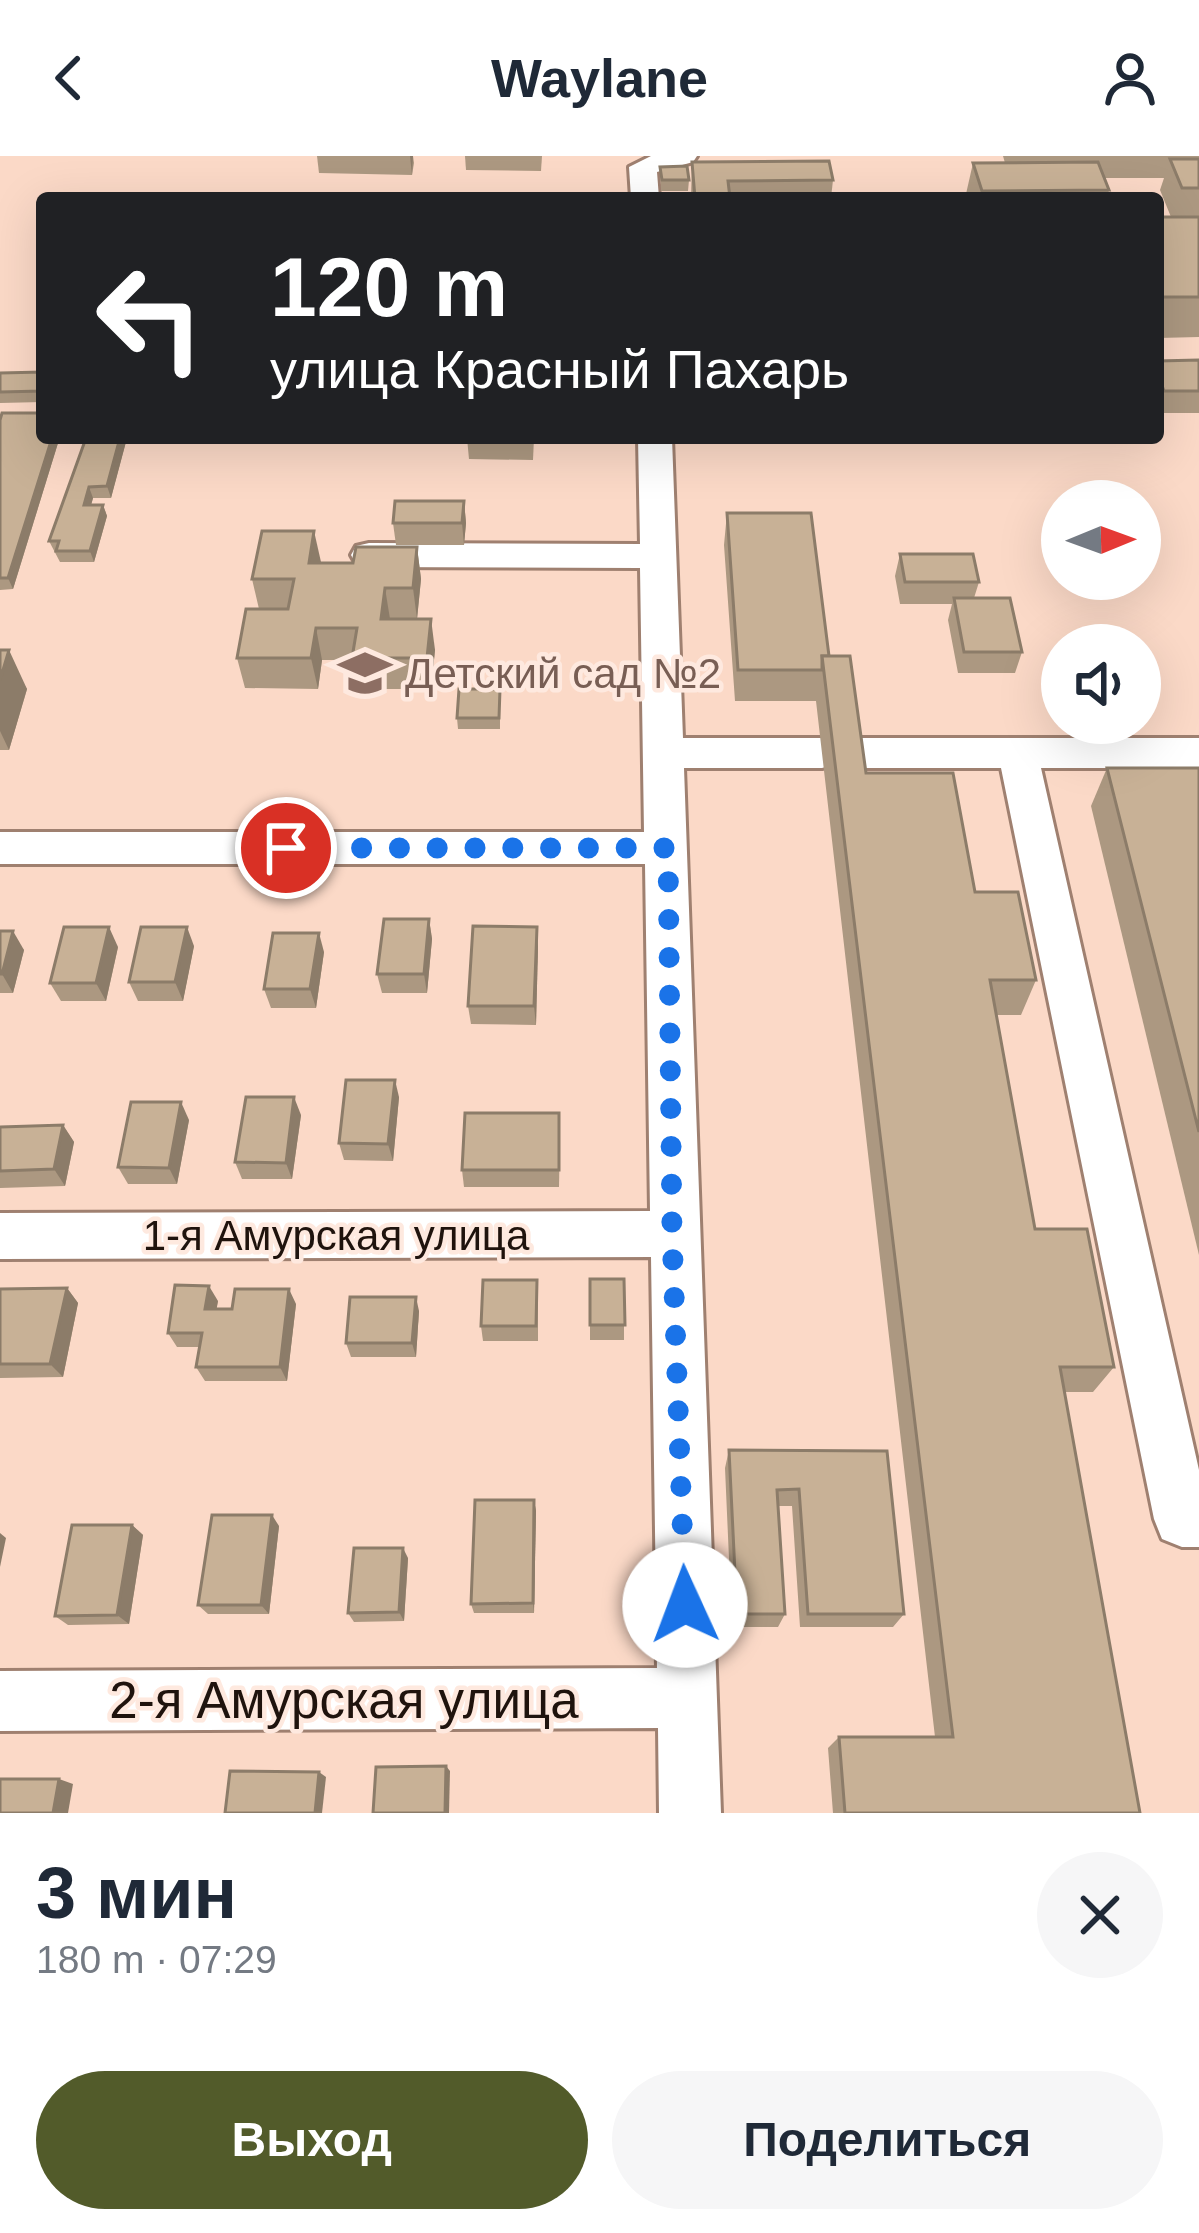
<!DOCTYPE html>
<html lang="ru">
<meta charset="utf-8">
<style>
:root{--surface:#fff;--page:#f6f6f7;--text:#1f2937;--muted:#747a83;--accent:#525b2a}
body{margin:0;font-family:Helvetica,sans-serif;background:var(--page);color:var(--text);height:100vh;display:flex;flex-direction:column;font-size:45px;white-space:nowrap}
*{box-sizing:border-box;margin:0}
p{font-size:39px;color:var(--muted)}
.icon{flex:none;width:66px;height:66px;fill:none;stroke:currentColor;stroke-width:2;stroke-linecap:round;stroke-linejoin:round}
.map{position:relative;height:1657px;overflow:hidden}
.details{display:flex;flex-direction:column;background:var(--surface);flex:1}
.details>*{flex:none}
.guide{position:absolute;left:36px;top:36px;width:1128px;height:252px;border-radius:12px;box-shadow:0 12px 48px #0002;background:#202124;color:#fff;overflow:hidden}
.needle{width:78px;rotate:89deg}
.controls{position:absolute;left:1041px;top:324px;display:grid;gap:24px}
.controls a{display:grid;place-items:center;width:120px;height:120px;border-radius:50%;background:var(--surface);box-shadow:0 12px 48px #0002;font-size:60px}
.pin{position:absolute;display:grid;place-items:center;width:102px;height:102px;color:#fff;margin:-51px;border:6px solid #fff;border-radius:50%;box-shadow:0 3px 12px #0007}
.me{position:absolute;width:132px;margin:-66px;rotate:358deg;stroke-linejoin:round;filter:drop-shadow(0 0 9px #0008)}
.turn{display:flex;align-items:center;gap:42px;height:252px;padding:0 36px;font-size:54px}
.turn .icon{width:156px;height:156px;stroke-width:2.5}
.turn b{display:block;font-size:84px;line-height:102px}
.round{display:grid;place-items:center;flex:none;width:126px;height:126px;border-radius:63px;background:var(--page)}
.overview{display:flex;align-items:center;justify-content:space-between;height:204px;padding:0 36px}
h1{font-size:72px;font-weight:600;line-height:90px}
.button{display:flex;gap:24px;margin-top:auto;padding:24px 36px}
.button a{flex:1;height:138px;border-radius:72px;background:var(--accent);color:#fff;font-size:48px;font-weight:600;line-height:138px;text-align:center}
.button a+a{background:var(--page);color:var(--text)}
header{display:flex;justify-content:space-between;align-items:center;height:156px;padding:0 36px;background:var(--surface);font-size:54px;font-weight:600}
.map>svg:first-child{display:block}
.lines{fill:none;stroke-linecap:round;stroke-linejoin:round}
.minor-casing{stroke:#9f8070;stroke-width:6}
.minor{fill:#fff;fill-rule:evenodd}
.wall{fill:#ac9881}
.shaded-wall{fill:#8c7c69}
.building{fill:#c8b196;stroke:#8c7c69;stroke-width:3}
.route{stroke:#1a73e8;stroke-width:21;stroke-dasharray:0 37.8}
.labels{text-anchor:middle;dominant-baseline:central;stroke-width:9;stroke-linejoin:round;paint-order:stroke}
.education-label{font-size:42px;fill:#785e54;stroke:#fee9df;text-anchor:start}
.street-label{font-size:42px;fill:#1f130d;stroke:#fee9df}
.near-street-label{font-size:51px;fill:#1f130d;stroke:#fee9df}
</style>
<header><svg class="icon" aria-label="back" viewBox="0 0 24 24"><path d="M15 5l-7 7 7 7"/></svg>Waylane<svg class="icon" aria-label="person" viewBox="0 0 24 24"><circle cx="12" cy="8" r="4"/><path d="M4 21q1-7 8-7t8 7"/></svg></header>
<div class="map">
<svg width="1199" height="1657" viewBox="0 0 1199 1657">
<rect width="100%" height="100%" fill="#fbd9c7"/>
<g class="lines">
<!-- minor casing -->
<g class="minor-casing">
<g id="minor">
<path d="M 651,0 L 697,0 L 693,6 L 657,16 L 659,42 L 631,42 L 629,11 Z"/>
<path d="M 638,282 L 672,282 L 683,582 L 822,582 L 836,586 L 850,582 L 1199,582 L 1199,612 L 1041,612 L 1199,1314 L 1199,1391 L 1182,1391 L 1162,1383 L 1154,1363 L 1001,612 L 850,612 L 836,608 L 822,612 L 684,612 L 721,1657 L 659,1657 L 658,1572 L 0,1575 L 0,1515 L 657,1512 L 651,1101 L 0,1103 L 0,1057 L 650,1055 L 645,708 L 0,708 L 0,676 L 644,676 L 640,412 L 369,411 L 356,408 L 351,399 L 356,390 L 369,387 L 640,388 Z"/>
</g>
</g>
<!-- minor -->
<use href="#minor" class="minor"/>
</g>
<!-- wall -->
<g class="wall">
<path d="M 317,0 L 413,0 L 414,7 L 412,19 L 319,17 Z"/>
<path d="M 465,0 L 542,0 L 541,15 L 466,14 Z"/>
<path d="M 1003,0 L 1199,0 L 1199,181 L 1158,182 L 1158,61 L 1171,61 L 1160,34 L 1164,22 L 1105,22 L 1109,34 L 1107,42 L 967,42 L 966,38 L 973,7 L 1005,7 Z"/>
<path d="M 692,6 L 833,24 L 831,42 L 691,42 Z"/>
<path d="M 660,11 L 689,24 L 688,35 L 661,35 Z"/>
<path d="M 1199,204 L 1199,257 L 1158,257 L 1158,205 Z"/>
<path d="M 42,216 L 42,246 L 0,247 L 0,217 Z"/>
<path d="M 0,264 L 42,282 L 127,282 L 111,342 L 93,342 L 91,349 L 103,349 L 107,360 L 94,406 L 60,406 L 49,385 L 84,287 L 58,287 L 13,433 L 0,434 Z"/>
<path d="M 467,282 L 534,282 L 533,304 L 469,303 Z"/>
<path d="M 464,345 L 466,367 L 464,389 L 396,389 L 393,367 Z"/>
<path d="M 727,357 L 829,500 L 866,617 L 975,736 L 1036,824 L 1021,859 L 996,859 L 1035,1073 L 1114,1211 L 1093,1236 L 1064,1236 L 1140,1657 L 833,1657 L 828,1592 L 839,1581 L 935,1581 L 816,545 L 735,545 L 724,389 Z"/>
<path d="M 417,391 L 421,423 L 417,463 L 435,494 L 431,533 L 358,533 L 353,504 L 322,504 L 318,533 L 245,532 L 237,502 L 259,453 L 252,423 L 321,407 L 353,407 Z"/>
<path d="M 900,398 L 979,426 L 974,442 L 1022,496 L 1015,517 L 958,517 L 948,464 L 952,448 L 900,448 L 895,420 Z"/>
<path d="M 0,494 L 27,533 L 9,594 L 0,594 Z"/>
<path d="M 500,533 L 500,573 L 458,573 L 457,562 Z"/>
<path d="M 1107,612 L 1199,612 L 1199,1099 L 1091,650 Z"/>
<path d="M 429,763 L 432,783 L 427,837 L 382,837 L 377,818 Z"/>
<path d="M 0,775 L 24,794 L 13,837 L 0,837 Z"/>
<path d="M 194,790 L 183,845 L 138,845 L 129,826 Z"/>
<path d="M 538,790 L 536,869 L 471,868 L 468,850 Z"/>
<path d="M 118,791 L 106,845 L 61,845 L 50,827 Z"/>
<path d="M 324,796 L 316,852 L 271,852 L 264,833 Z"/>
<path d="M 399,941 L 393,1005 L 344,1004 L 339,987 Z"/>
<path d="M 301,959 L 292,1023 L 242,1023 L 235,1006 Z"/>
<path d="M 189,964 L 177,1028 L 128,1028 L 118,1011 Z"/>
<path d="M 63,969 L 74,986 L 65,1030 L 0,1032 L 0,971 Z"/>
<path d="M 560,975 L 559,1031 L 464,1031 L 462,1014 Z"/>
<rect x="590" y="1123" width="34" height="61"/>
<path d="M 67,1132 L 78,1147 L 63,1221 L 0,1222 L 0,1133 Z"/>
<path d="M 538,1139 L 538,1185 L 483,1185 L 481,1170 Z"/>
<path d="M 218,1145 L 216,1153 L 296,1148 L 287,1225 L 205,1225 L 196,1211 L 200,1191 L 177,1191 L 168,1177 Z"/>
<path d="M 419,1155 L 416,1201 L 351,1201 L 346,1187 Z"/>
<path d="M 729,1294 L 887,1295 L 904,1458 L 893,1471 L 800,1471 L 792,1350 L 778,1350 L 785,1458 L 778,1471 L 732,1471 L 725,1312 Z"/>
<path d="M 534,1344 L 536,1355 L 534,1457 L 474,1457 L 471,1448 Z"/>
<path d="M 132,1369 L 143,1379 L 129,1468 L 68,1469 L 55,1460 Z"/>
<path d="M 279,1370 L 269,1458 L 208,1458 L 198,1449 Z"/>
<path d="M 408,1402 L 404,1465 L 354,1466 L 348,1457 Z"/>
</g>
<!-- shaded-wall -->
<g class="shaded-wall">
<path d="M 410,0 L 413,0 L 412,19 Z"/>
<path d="M 52,282 L 57,282 L 58,287 L 13,433 L 8,422 Z"/>
<path d="M 120,282 L 127,282 L 111,342 L 107,330 Z"/>
<path d="M 89,331 L 93,342 L 88,360 L 84,349 Z"/>
<path d="M 464,345 L 466,367 L 464,389 L 462,367 Z"/>
<path d="M 103,349 L 107,360 L 94,406 L 90,395 Z"/>
<path d="M 314,375 L 321,406 L 309,407 Z"/>
<path d="M 417,391 L 421,423 L 417,463 L 413,432 Z"/>
<path d="M 385,432 L 390,463 L 381,463 Z"/>
<path d="M 431,463 L 435,494 L 431,533 L 427,502 Z"/>
<path d="M 316,472 L 322,504 L 318,533 L 311,502 Z"/>
<path d="M 9,494 L 27,533 L 9,594 L 0,575 L 0,524 Z"/>
<path d="M 429,763 L 432,783 L 427,837 L 424,818 Z"/>
<path d="M 109,771 L 118,791 L 106,845 L 96,827 Z"/>
<path d="M 187,771 L 194,790 L 183,845 L 175,826 Z"/>
<path d="M 537,771 L 538,790 L 536,869 L 534,850 Z"/>
<path d="M 13,775 L 24,794 L 13,837 L 2,818 Z"/>
<path d="M 319,777 L 324,796 L 316,852 L 310,833 Z"/>
<path d="M 395,924 L 399,941 L 393,1005 L 388,988 Z"/>
<path d="M 294,941 L 301,959 L 292,1023 L 286,1007 Z"/>
<path d="M 181,946 L 189,964 L 177,1028 L 169,1012 Z"/>
<path d="M 63,969 L 74,986 L 65,1030 L 54,1013 Z"/>
<path d="M 209,1130 L 218,1145 L 214,1168 L 205,1153 Z"/>
<path d="M 67,1132 L 78,1147 L 63,1221 L 50,1208 Z"/>
<path d="M 289,1133 L 296,1148 L 287,1225 L 280,1211 Z"/>
<path d="M 416,1141 L 419,1155 L 416,1201 L 412,1187 Z"/>
<path d="M 534,1344 L 536,1355 L 534,1457 L 533,1447 Z"/>
<path d="M 272,1359 L 279,1370 L 269,1458 L 261,1449 Z"/>
<path d="M 132,1369 L 143,1379 L 129,1468 L 117,1459 Z"/>
<path d="M 0,1377 L 6,1382 L 0,1411 Z"/>
<path d="M 403,1392 L 408,1402 L 404,1465 L 399,1456 Z"/>
<path d="M 446,1610 L 450,1615 L 449,1657 L 445,1657 Z"/>
<path d="M 319,1616 L 326,1621 L 322,1657 L 315,1657 Z"/>
<path d="M 59,1623 L 73,1628 L 68,1657 L 53,1657 Z"/>
</g>
<!-- building -->
<g class="building">
<path d="M 1170,3 L 1199,3 L 1199,32 L 1182,32 Z"/>
<path d="M 829,5 L 833,24 L 728,25 L 730,42 L 695,42 L 692,6 Z"/>
<path d="M 1098,6 L 1109,34 L 982,35 L 973,7 Z"/>
<path d="M 687,10 L 689,24 L 662,24 L 660,11 Z"/>
<rect x="1158" y="61" width="41" height="80"/>
<path d="M 1199,204 L 1199,235 L 1164,235 L 1158,219 L 1158,205 Z"/>
<path d="M 42,216 L 42,235 L 0,236 L 0,217 Z"/>
<path d="M 2,257 L 42,257 L 42,282 L 52,282 L 8,422 L 0,422 L 0,264 Z"/>
<path d="M 86,282 L 120,282 L 107,330 L 89,331 L 84,349 L 103,349 L 90,395 L 56,395 L 59,385 L 49,385 Z"/>
<path d="M 395,345 L 464,345 L 462,367 L 393,367 Z"/>
<path d="M 727,357 L 811,357 L 829,500 L 822,500 L 822,514 L 738,514 Z"/>
<path d="M 262,375 L 314,375 L 309,407 L 353,407 L 356,391 L 417,391 L 413,432 L 385,432 L 381,463 L 431,463 L 427,502 L 352,502 L 357,472 L 316,472 L 311,502 L 237,502 L 246,453 L 288,453 L 294,423 L 252,423 Z"/>
<path d="M 900,398 L 973,398 L 979,426 L 905,426 Z"/>
<path d="M 954,442 L 1010,442 L 1022,496 L 964,496 Z"/>
<path d="M 0,494 L 9,494 L 0,524 Z"/>
<path d="M 822,500 L 850,500 L 866,617 L 953,617 L 975,736 L 1018,736 L 1036,824 L 990,824 L 1035,1073 L 1087,1073 L 1114,1211 L 1060,1211 L 1140,1657 L 845,1657 L 839,1581 L 953,1581 Z"/>
<path d="M 459,533 L 500,533 L 499,562 L 457,562 Z"/>
<path d="M 1107,612 L 1199,612 L 1199,976 Z"/>
<path d="M 384,763 L 429,763 L 424,818 L 377,818 Z"/>
<path d="M 473,770 L 537,771 L 534,850 L 468,850 Z"/>
<path d="M 64,771 L 109,771 L 96,827 L 50,827 Z"/>
<path d="M 141,771 L 187,771 L 175,826 L 129,826 Z"/>
<path d="M 0,775 L 13,775 L 2,818 L 0,818 Z"/>
<path d="M 273,777 L 319,777 L 310,833 L 264,833 Z"/>
<path d="M 346,924 L 395,924 L 388,988 L 339,987 Z"/>
<path d="M 246,941 L 294,941 L 286,1007 L 235,1006 Z"/>
<path d="M 131,946 L 181,946 L 169,1012 L 118,1011 Z"/>
<path d="M 465,957 L 559,957 L 559,1014 L 462,1014 Z"/>
<path d="M 63,969 L 54,1013 L 0,1015 L 0,971 Z"/>
<path d="M 590,1123 L 624,1123 L 625,1169 L 590,1169 Z"/>
<path d="M 483,1124 L 537,1124 L 536,1170 L 481,1170 Z"/>
<path d="M 175,1129 L 209,1130 L 205,1153 L 232,1153 L 235,1133 L 289,1133 L 280,1211 L 196,1211 L 202,1177 L 168,1177 Z"/>
<path d="M 67,1132 L 50,1208 L 0,1208 L 0,1133 Z"/>
<path d="M 350,1141 L 416,1141 L 412,1187 L 346,1187 Z"/>
<path d="M 729,1294 L 887,1295 L 904,1458 L 808,1458 L 799,1333 L 777,1334 L 785,1458 L 737,1458 Z"/>
<path d="M 475,1344 L 534,1344 L 533,1447 L 471,1448 Z"/>
<path d="M 212,1359 L 272,1359 L 261,1449 L 198,1449 Z"/>
<path d="M 72,1369 L 132,1369 L 117,1459 L 55,1460 Z"/>
<path d="M 354,1392 L 403,1392 L 399,1456 L 348,1457 Z"/>
<path d="M 446,1610 L 445,1657 L 373,1657 L 376,1611 Z"/>
<path d="M 230,1615 L 319,1616 L 315,1657 L 225,1657 Z"/>
<path d="M 0,1623 L 59,1623 L 53,1657 L 0,1657 Z"/>
</g>
<g class="lines">
<!-- route -->
<path class="route" d="M 286,692 L 668,692 L 672,1078 L 685,1449"/>
</g>
<!-- icons -->
<defs>
<g id="school-bare" transform="scale(4.14)"><path d="M0-5L7-2L0 1L-7-2ZM-4 1L0 2.5L4 1V4Q0 6-4 4Z" fill="#8d6e63" stroke="#fee9df" stroke-width="2.5" paint-order="stroke"/></g>
</defs>
<g fill-rule="evenodd">
<use href="#school-bare" x="365" y="517"/>
</g>
<g class="labels">
<!-- education labels -->
<g class="education-label">
<text x="405" y="517">Детский сад №2</text>
</g>
<!-- street labels -->
<g class="street-label">
<text x="336" y="1079">1-я Амурская улица</text>
</g>
<!-- near-street labels -->
<g class="near-street-label">
<text x="344" y="1544">2-я Амурская улица</text>
</g>
</g>
</svg>
<div class="controls">
<a><svg class="needle" viewBox="-14 -14 28 28"><path d="M0-13l5 13h-10z" fill="#e53935"/><path d="M0 13l5-13h-10z" fill="#747a83"/></svg></a>
<a><svg class="icon" aria-label="sound" viewBox="0 0 24 24"><path d="M4 9h4l5-4v14l-5-4H4zM17 9q2 3 0 6"/></svg></a>
</div>
<div class="pin" style="left:286px;top:692px;background:#d93025"><svg class="icon" aria-label="arrive" viewBox="0 0 24 24"><path d="M6 21V4h12l-3 4 3 4H6"/></svg></div>
<svg class="me" style="left:685px;top:1449px" viewBox="-20 -20 40 40"><circle r="19" fill="#fff"/><path d="M0-13L10 11 0 6-10 11z" fill="#1a73e8"/></svg>
<div class="guide">
<div class="turn"><svg class="icon" aria-label="left" viewBox="0 0 24 24"><path d="M17 20v-9H6M10 6l-5 5 5 5"/></svg><div><b>120 m</b>улица Красный Пахарь</div></div>
</div>
</div>
<section class="details">
<div class="overview"><div><h1>3 мин</h1><p>180 m · 07:29</p></div><a class="round"><svg class="icon" aria-label="close" viewBox="0 0 24 24"><path d="M6 6l12 12M18 6L6 18"/></svg></a></div>
<div class="button"><a>Выход</a><a>Поделиться</a></div>
</section>
